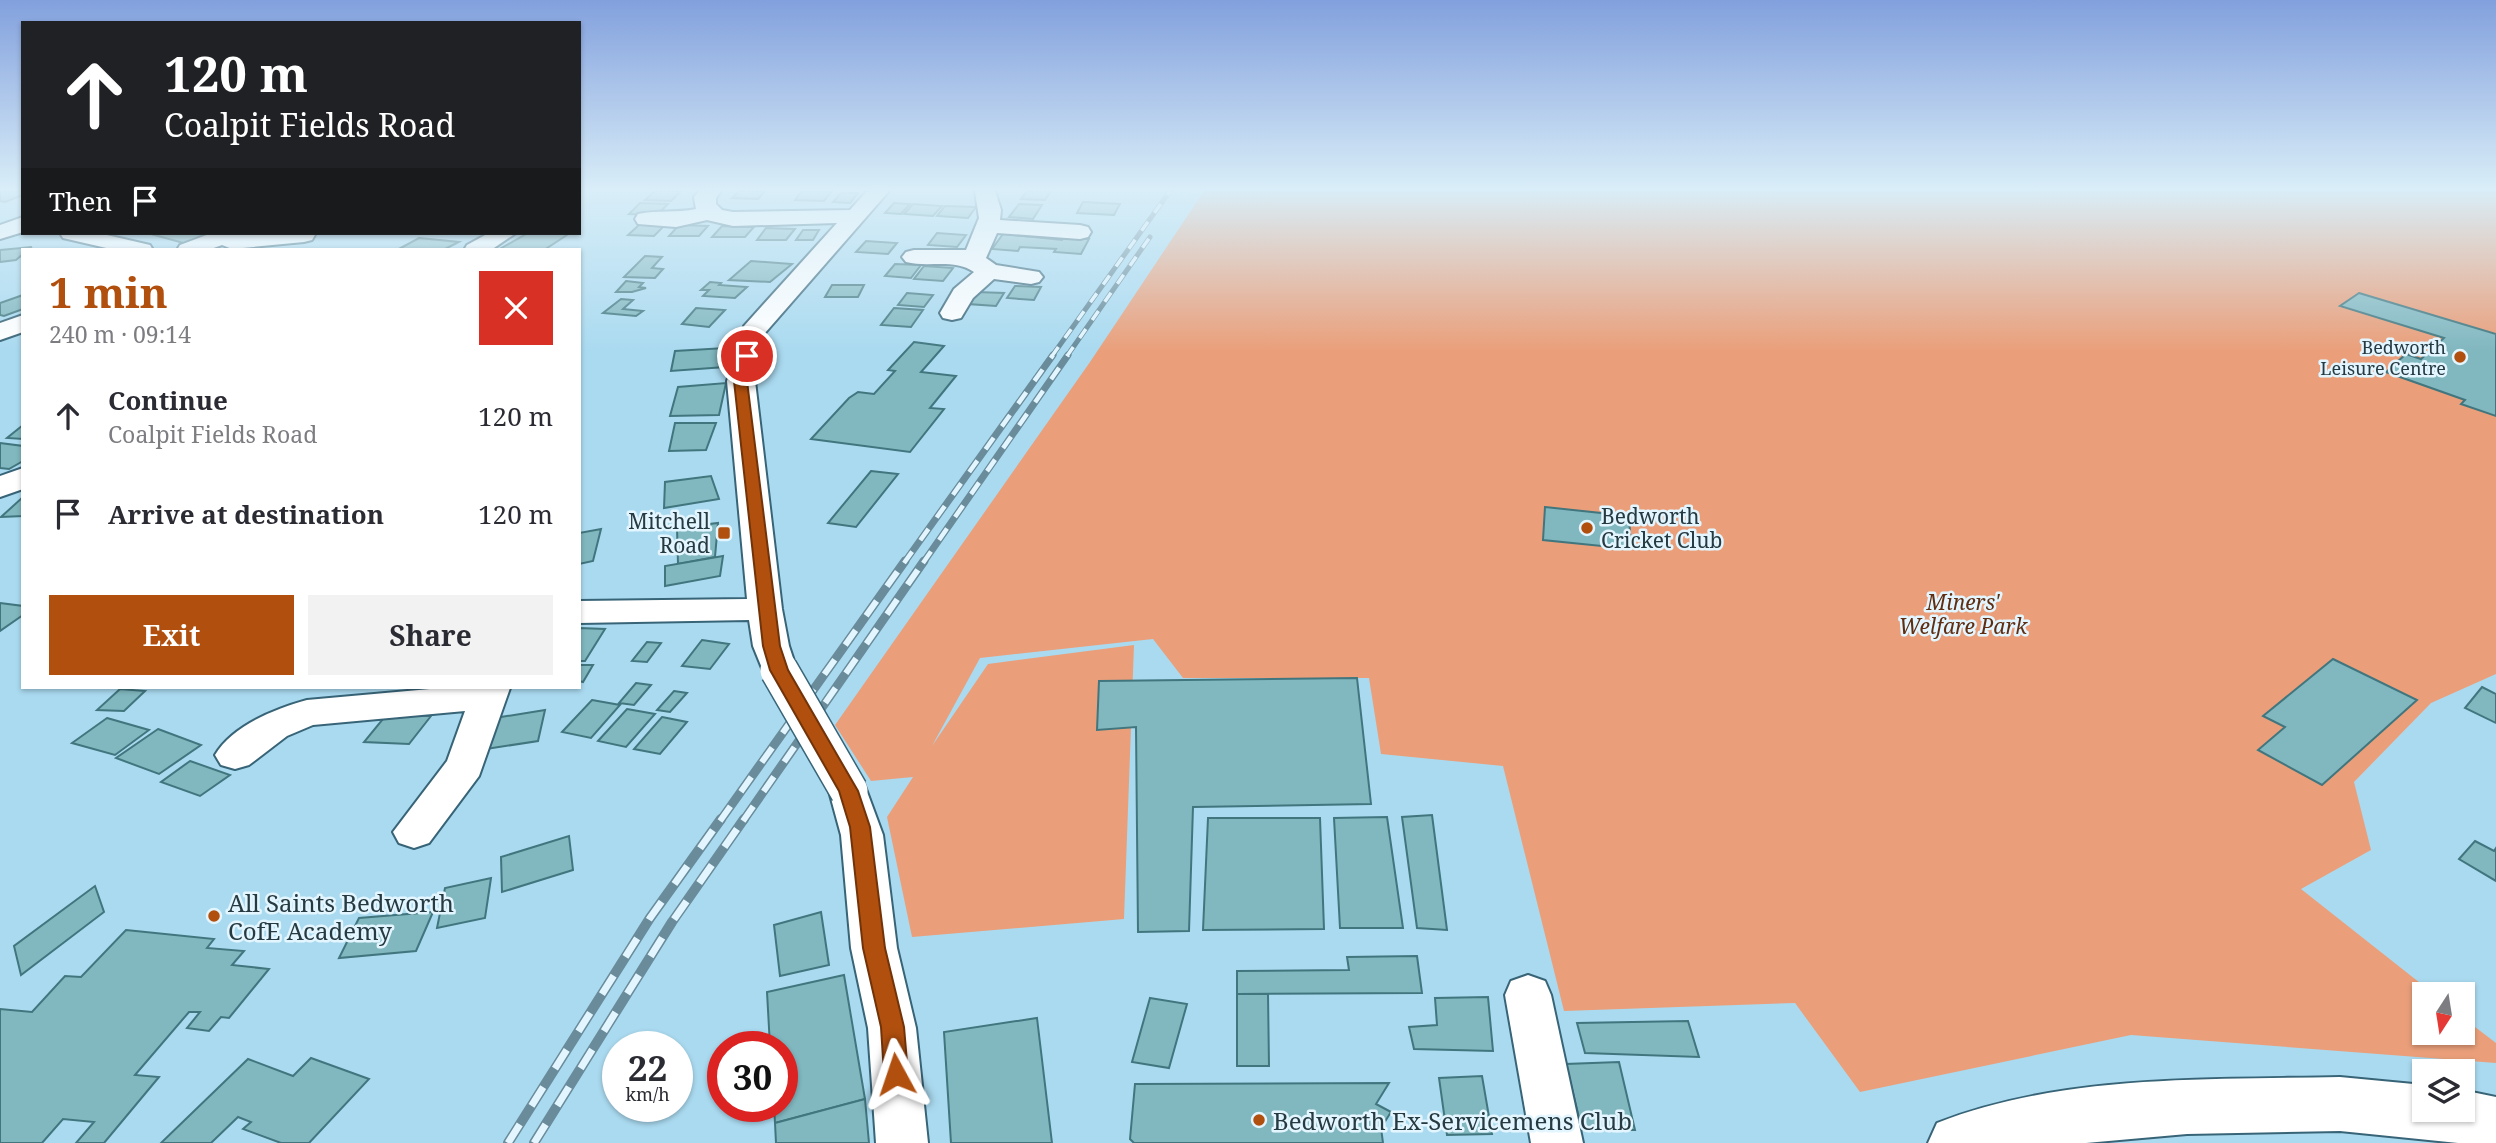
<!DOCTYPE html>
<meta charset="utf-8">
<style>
:root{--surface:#fff;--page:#f2f2f3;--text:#2b2b33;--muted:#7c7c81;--accent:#b04f0e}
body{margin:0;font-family:"Noto Serif",serif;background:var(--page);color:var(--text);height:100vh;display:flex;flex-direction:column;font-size:26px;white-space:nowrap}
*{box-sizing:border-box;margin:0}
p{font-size:23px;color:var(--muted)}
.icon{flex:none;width:38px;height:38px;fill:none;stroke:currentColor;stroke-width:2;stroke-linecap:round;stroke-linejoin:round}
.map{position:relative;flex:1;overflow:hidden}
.sheet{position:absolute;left:21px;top:248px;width:560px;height:441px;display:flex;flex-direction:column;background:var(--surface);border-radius:0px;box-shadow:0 2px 5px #0004}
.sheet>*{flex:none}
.banner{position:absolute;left:21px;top:21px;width:560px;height:214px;border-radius:0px;box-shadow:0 2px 5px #0004;background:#202124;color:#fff;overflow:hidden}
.needle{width:46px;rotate:192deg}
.tools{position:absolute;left:2412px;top:982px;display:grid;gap:14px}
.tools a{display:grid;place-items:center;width:63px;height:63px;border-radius:0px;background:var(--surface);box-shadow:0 2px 5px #0004;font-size:35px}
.speed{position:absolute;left:602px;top:1031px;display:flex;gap:14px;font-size:35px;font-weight:700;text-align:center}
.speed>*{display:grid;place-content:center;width:91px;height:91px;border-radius:50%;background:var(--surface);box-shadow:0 2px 5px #0004;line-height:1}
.speed small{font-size:18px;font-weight:400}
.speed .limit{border:10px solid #d22;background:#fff;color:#111}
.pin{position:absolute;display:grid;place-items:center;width:60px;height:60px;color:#fff;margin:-30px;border:4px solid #fff;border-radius:50%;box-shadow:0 2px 7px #0007}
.me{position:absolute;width:77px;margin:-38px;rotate:355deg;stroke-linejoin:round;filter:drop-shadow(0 0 5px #0008)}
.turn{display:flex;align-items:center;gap:24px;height:147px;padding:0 28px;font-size:32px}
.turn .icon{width:91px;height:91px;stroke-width:2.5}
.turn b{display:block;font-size:49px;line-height:60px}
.then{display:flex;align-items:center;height:66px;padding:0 28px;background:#0003;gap:14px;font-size:26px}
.round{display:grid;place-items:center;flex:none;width:74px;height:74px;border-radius:0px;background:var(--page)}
.headline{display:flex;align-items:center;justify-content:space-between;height:119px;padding:0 28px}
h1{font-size:42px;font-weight:700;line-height:52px;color:var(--accent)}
.primary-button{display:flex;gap:14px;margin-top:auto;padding:14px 28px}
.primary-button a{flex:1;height:80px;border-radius:0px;background:var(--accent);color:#fff;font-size:28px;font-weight:700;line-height:80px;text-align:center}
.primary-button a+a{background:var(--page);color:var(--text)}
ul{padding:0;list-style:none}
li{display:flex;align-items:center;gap:21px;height:98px;padding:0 28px}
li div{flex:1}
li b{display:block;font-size:26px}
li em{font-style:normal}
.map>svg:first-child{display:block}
.green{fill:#ea9f7a}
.building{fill:#81b7bf;stroke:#41767e;stroke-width:2}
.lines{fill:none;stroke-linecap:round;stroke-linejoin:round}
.minor-casing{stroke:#386477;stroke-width:4}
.major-casing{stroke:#386477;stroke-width:4}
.minor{fill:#fff;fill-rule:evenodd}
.major{fill:#fff;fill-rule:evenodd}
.rail-far3-casing{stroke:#698b9a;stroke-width:5}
.rail-far2-casing{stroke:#698b9a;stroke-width:7}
.rail-far1-casing{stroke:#698b9a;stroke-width:9}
.rail-casing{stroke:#698b9a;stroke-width:10}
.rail-far3{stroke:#e3f6ff;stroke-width:3.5;stroke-dasharray:11;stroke-linecap:butt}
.rail-far2{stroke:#e3f6ff;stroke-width:4.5;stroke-dasharray:14;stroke-linecap:butt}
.rail-far1{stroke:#e3f6ff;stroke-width:6;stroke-dasharray:18;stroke-linecap:butt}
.rail{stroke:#e3f6ff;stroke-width:7;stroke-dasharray:22;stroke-linecap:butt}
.minor-bridge-casing{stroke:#386477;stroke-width:40;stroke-linecap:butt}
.minor-bridge{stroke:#fff;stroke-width:37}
.route{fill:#b04f0e;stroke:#723309;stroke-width:2}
.poi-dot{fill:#b04f0e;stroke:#e3f6ff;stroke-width:2.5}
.labels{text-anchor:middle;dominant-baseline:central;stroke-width:5;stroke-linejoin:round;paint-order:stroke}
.far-poi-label{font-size:18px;fill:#263a42;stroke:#e3f6ff;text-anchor:end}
.poi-label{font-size:21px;fill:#263a42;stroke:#e3f6ff;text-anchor:start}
.park-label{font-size:21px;font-style:italic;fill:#602d11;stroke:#e3f6ff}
.near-poi-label{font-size:24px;fill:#263a42;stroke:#e3f6ff;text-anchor:start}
</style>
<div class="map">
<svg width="2496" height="1143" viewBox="0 0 2496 1143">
<rect width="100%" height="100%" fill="#aadaf0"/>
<!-- green -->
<path class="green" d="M 1204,191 L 2496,191 L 2496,674 L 2431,703 L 2354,782 L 2371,850 L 2301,889 L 2434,994 L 2424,994 L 2424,1032 L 2462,1032 L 2462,1017 L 2496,1043 L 2496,1063 L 2131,1035 L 1860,1092 L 1795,1003 L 1564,1011 L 1503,766 L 1381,754 L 1369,678 L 1183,678 L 1153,639 L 980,658 L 932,746 L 988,664 L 1134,645 L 1124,919 L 912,937 L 887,817 L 913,777 L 871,781 L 835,725 L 1090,362 Z"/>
<!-- building -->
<g class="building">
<path d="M 0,191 L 23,191 L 23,195 L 5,202 L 0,201 Z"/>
<path d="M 655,191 L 681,191 L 671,201 L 645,200 Z"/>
<path d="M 739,191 L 765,191 L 758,199 L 732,198 Z"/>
<path d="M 802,191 L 832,191 L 824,201 L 795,200 Z"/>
<path d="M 1027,191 L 1051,191 L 1045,200 L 1021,199 Z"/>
<path d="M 841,193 L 858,193 L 850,203 L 833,202 Z"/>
<path d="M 1083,202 L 1120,204 L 1114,215 L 1077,213 Z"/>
<path d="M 640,203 L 668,204 L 657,215 L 629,214 Z"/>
<path d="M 894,203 L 910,204 L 901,214 L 885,213 Z"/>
<path d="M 913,204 L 942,206 L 933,216 L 904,214 Z"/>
<path d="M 1019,204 L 1042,205 L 1033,219 L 1009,217 Z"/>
<path d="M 945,206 L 976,207 L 968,218 L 937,216 Z"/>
<path d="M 639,225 L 665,225 L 654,236 L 628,235 Z"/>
<path d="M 679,225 L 708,226 L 699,236 L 669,236 Z"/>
<path d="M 722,226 L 754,227 L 745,237 L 712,237 Z"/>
<path d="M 766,228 L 795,229 L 786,240 L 757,240 Z"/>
<path d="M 803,230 L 819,230 L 813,240 L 796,240 Z"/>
<path d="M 147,233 L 212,233 L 187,244 Z"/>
<path d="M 528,233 L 570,233 L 544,250 L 498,250 Z"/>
<path d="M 937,233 L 966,235 L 957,247 L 928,245 Z"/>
<path d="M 1003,234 L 1062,240 L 1063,237 L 1089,239 L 1081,254 L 1054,252 L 1056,249 L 1020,247 L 1018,251 L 992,249 Z"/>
<path d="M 419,238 L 459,242 L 443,250 L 397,250 Z"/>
<path d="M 866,241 L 897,243 L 888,254 L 856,252 Z"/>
<path d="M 32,247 L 23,250 L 23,254 L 16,260 L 0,262 L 0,250 Z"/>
<path d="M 645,256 L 662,257 L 652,268 L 663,269 L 655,278 L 624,277 Z"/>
<path d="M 751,261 L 792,264 L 770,282 L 729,280 Z"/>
<path d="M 895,264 L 921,265 L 911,278 L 885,276 Z"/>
<path d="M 924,266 L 953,268 L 943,281 L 914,279 Z"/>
<path d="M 626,281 L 643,283 L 639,287 L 646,288 L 632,292 L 616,292 Z"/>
<path d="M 710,282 L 721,283 L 719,285 L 747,287 L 735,298 L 703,296 L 709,290 L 701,290 Z"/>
<path d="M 832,285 L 864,285 L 858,297 L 825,297 Z"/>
<path d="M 1015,286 L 1041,287 L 1034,300 L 1007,298 Z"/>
<path d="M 976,292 L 1004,293 L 996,306 L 968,304 Z"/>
<path d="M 907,293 L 933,295 L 924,307 L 898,305 Z"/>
<path d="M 2359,293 L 2496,334 L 2496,416 L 2461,404 L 2465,400 L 2386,372 L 2406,354 L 2421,359 L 2444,338 L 2340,306 Z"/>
<path d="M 23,295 L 23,309 L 4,316 L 0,315 L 0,303 Z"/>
<path d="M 621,299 L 633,300 L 623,309 L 643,311 L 636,316 L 603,313 Z"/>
<path d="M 696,308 L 725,310 L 709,327 L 682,324 Z"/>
<path d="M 894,308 L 923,310 L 911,327 L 881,325 Z"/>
<path d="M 914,342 L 944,346 L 921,372 L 956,376 L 930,408 L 944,409 L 910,452 L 811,439 L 849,398 L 858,392 L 874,394 L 895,371 L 888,370 Z"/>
<path d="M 725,348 L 725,367 L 671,371 L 675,351 Z"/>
<path d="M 726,383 L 719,415 L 670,416 L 678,387 Z"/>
<path d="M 675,423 L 716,423 L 706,450 L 669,451 Z"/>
<path d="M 23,425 L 23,439 L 7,438 Z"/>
<path d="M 0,443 L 23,446 L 23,461 L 9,469 L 0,468 Z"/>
<path d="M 871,471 L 898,474 L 856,527 L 828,523 Z"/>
<path d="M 711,476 L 719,499 L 664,508 L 665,482 Z"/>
<path d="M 23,497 L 23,516 L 1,517 Z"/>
<path d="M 1545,507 L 1629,516 L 1631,549 L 1543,540 Z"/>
<path d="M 718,523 L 715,557 L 678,564 L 677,528 Z"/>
<path d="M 601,529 L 593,561 L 579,564 L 579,533 Z"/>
<path d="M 723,556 L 720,576 L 665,586 L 665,566 Z"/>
<path d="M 0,603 L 23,606 L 23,615 L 0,631 Z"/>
<path d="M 579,628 L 605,629 L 585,661 L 579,661 Z"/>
<path d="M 702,640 L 729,644 L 710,669 L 682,666 Z"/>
<path d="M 647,642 L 661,643 L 647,662 L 632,661 Z"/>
<path d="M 2333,659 L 2417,700 L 2322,785 L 2258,750 L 2285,727 L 2263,716 Z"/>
<path d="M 579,665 L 593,665 L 583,682 L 579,681 Z"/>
<path d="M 1357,678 L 1371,804 L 1193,807 L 1189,931 L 1138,932 L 1136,727 L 1097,730 L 1099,681 Z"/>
<path d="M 636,683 L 651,685 L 634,705 L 619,703 Z"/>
<path d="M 2482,687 L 2496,694 L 2496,723 L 2465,708 Z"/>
<path d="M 120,689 L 145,691 L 124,711 L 97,710 Z"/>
<path d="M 674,691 L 687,693 L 670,712 L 657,710 Z"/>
<path d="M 592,700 L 620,705 L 591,738 L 562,732 Z"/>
<path d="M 627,709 L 655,714 L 626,747 L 598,741 Z"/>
<path d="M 545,710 L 538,741 L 486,749 L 495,718 Z"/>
<path d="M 387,714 L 431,716 L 409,744 L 364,742 Z"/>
<path d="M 662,717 L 687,722 L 660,754 L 634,749 Z"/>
<path d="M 107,718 L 149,730 L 115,755 L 72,743 Z"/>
<path d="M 158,729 L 201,745 L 159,774 L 116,758 Z"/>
<path d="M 190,761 L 230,775 L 200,796 L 161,782 Z"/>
<path d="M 1432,815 L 1447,930 L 1417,928 L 1402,817 Z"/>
<path d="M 1387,817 L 1403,928 L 1340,928 L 1334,818 Z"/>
<path d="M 1208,818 L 1320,818 L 1324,929 L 1203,930 Z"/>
<path d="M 569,836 L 573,870 L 502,892 L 501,857 Z"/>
<path d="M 2475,841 L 2494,851 L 2496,848 L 2496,881 L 2459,859 Z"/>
<path d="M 491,878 L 485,918 L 437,928 L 445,888 Z"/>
<path d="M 95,886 L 104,912 L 21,975 L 14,946 Z"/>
<path d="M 433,912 L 416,951 L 339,958 L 359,918 Z"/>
<path d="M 821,912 L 829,965 L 780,976 L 774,925 Z"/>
<path d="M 126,930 L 214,939 L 207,948 L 244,951 L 232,965 L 269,969 L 229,1018 L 221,1017 L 209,1031 L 187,1028 L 200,1012 L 189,1012 L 135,1075 L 159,1077 L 104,1143 L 76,1143 L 94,1122 L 63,1119 L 42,1143 L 0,1143 L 0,1009 L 32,1012 L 65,976 L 81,977 Z"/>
<path d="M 1417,956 L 1422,993 L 1237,994 L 1237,971 L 1349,970 L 1347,957 Z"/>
<path d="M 844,975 L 865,1099 L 775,1123 L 774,1106 L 782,1106 L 782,1046 L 770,1046 L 767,992 Z"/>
<path d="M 1237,994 L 1268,994 L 1269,1066 L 1237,1066 Z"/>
<path d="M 1488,997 L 1493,1051 L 1414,1049 L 1409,1027 L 1437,1025 L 1435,998 Z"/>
<path d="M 1150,998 L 1187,1004 L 1169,1068 L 1132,1062 Z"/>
<path d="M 1037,1018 L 1052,1143 L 951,1143 L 944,1032 Z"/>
<path d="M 1688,1021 L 1699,1057 L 1585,1053 L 1577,1023 Z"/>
<path d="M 311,1058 L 369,1079 L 309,1143 L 281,1143 L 243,1129 L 251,1122 L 238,1117 L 211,1143 L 161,1143 L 248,1059 L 293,1076 Z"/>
<path d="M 1619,1062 L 1635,1130 L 1582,1130 L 1566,1064 Z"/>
<path d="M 1482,1076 L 1492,1134 L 1447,1135 L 1439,1078 Z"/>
<path d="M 1389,1083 L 1376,1104 L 1391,1112 L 1381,1128 L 1383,1143 L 1134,1143 L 1130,1139 L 1135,1084 Z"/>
<path d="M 865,1099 L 869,1143 L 776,1143 L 775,1123 Z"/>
</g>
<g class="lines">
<!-- minor casing -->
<g class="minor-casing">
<g id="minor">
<path d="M 699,191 L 721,191 L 716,198 L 716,204 L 722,210 L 733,212 L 850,210 L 867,191 L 889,191 L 765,333 L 755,381 L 782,609 L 789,646 L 797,670 L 792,678 L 779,682 L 766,678 L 753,646 L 749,620 L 579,623 L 579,601 L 747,599 L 727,381 L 744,326 L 837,223 L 733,226 L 707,220 L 676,227 L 638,224 L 635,219 L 638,214 C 657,210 677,213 696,209 L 694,197 Z"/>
<path d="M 975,191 L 995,191 L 1001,210 L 1000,220 L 1080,225 L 1088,227 L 1091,232 L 1088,237 L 1080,239 L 997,233 L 986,258 L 996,265 L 1039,272 L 1043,277 L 1039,282 L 1031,284 L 994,279 L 973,298 L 961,318 L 952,320 L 943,318 L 940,313 L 954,289 L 974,272 C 954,258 929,268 906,262 L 902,257 L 906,252 L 914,250 L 966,250 L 979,218 Z"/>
<path d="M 23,217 L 23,232 L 0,239 L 0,225 Z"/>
<path d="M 60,233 L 98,233 L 150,245 L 153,250 L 115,250 L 63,238 Z"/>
<path d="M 212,233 L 316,233 L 312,240 L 304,242 L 232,249 L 222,245 L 208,250 L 177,250 L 180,245 Z"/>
<path d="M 489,233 L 516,233 L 491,250 L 464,250 L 467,245 Z"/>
<path d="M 23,315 L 23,332 L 0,340 L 0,323 Z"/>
<path d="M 23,468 L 23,489 L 0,497 L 0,476 Z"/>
<path d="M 441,688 L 510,688 L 479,776 L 429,843 L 414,848 L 399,843 L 393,832 L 447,761 L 465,711 L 313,725 L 287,736 L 249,765 L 235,769 L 221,765 L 215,755 C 233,725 275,709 307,700 Z"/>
<path d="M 849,776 L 863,781 L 883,835 L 897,948 L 916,1028 L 928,1143 L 876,1143 L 868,1028 L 851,948 L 841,835 L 829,791 L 835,781 Z"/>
<path d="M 1528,975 L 1545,981 L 1551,995 L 1583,1143 L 1531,1143 L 1505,995 L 1511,981 Z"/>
</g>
</g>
<!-- major casing -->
<g class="major-casing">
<path id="major" d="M 2340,1077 L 2424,1085 L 2424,1110 L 2462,1110 L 2462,1090 L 2496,1097 L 2496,1143 L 2458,1143 L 2340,1131 L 2187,1134 L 2086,1143 L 1928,1143 L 1937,1123 C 2063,1074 2206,1080 2340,1077 Z"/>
</g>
<!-- minor -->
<use href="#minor" class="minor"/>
<!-- major -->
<use href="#major" class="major"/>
<!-- rail-far3 casing -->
<g class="rail-far3-casing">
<g id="rail-far3">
<path d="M 1052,356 L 1170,191"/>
<path d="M 1067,356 L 1150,237"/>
</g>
</g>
<!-- rail-far2 casing -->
<g class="rail-far2-casing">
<g id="rail-far2">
<path d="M 904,563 L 1053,355"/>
<path d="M 923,563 L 1068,355"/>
</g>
</g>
<!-- rail-far1 casing -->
<g class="rail-far1-casing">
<g id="rail-far1">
<path d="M 720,821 L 905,561"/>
<path d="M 743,821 L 924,561"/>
</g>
</g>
<!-- rail casing -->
<g class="rail-casing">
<g id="rail">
<path d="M 508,1143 L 650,918 L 721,819"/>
<path d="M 534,1143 L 672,922 L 744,819"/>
</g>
</g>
<!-- rail-far3 -->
<use href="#rail-far3" class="rail-far3"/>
<!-- rail-far2 -->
<use href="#rail-far2" class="rail-far2"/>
<!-- rail-far1 -->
<use href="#rail-far1" class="rail-far1"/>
<!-- rail -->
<use href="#rail" class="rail"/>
<!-- minor-bridge casing -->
<g class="minor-bridge-casing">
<path id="minor-bridge" d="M 779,670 L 849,791"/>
</g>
<!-- minor-bridge -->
<use href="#minor-bridge" class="minor-bridge"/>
</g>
<!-- sky -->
<linearGradient id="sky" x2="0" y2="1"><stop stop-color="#82a0dd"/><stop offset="0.54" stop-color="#d9eef8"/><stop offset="1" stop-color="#d9eef8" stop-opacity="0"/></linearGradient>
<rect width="2496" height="351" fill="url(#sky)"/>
<!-- route -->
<path class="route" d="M 747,352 L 753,356 L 747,381 L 780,646 L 788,670 L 858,791 L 870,827 L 885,948 L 904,1027 L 908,1074 L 905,1081 L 896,1084 L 888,1081 L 884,1074 L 881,1027 L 863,948 L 850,827 L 839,791 L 770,670 L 763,646 L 734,381 L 741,356 Z"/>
<!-- markers -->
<g class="poi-dot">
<circle cx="2460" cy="357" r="7"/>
<circle cx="1587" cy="528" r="7"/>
<rect x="717" y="526" width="14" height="14" rx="3.5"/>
<circle cx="214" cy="916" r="7"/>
<circle cx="1259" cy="1120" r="7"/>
</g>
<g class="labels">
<!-- far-poi labels -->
<g class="far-poi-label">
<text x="2446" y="347">Bedworth<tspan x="2446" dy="21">Leisure Centre</tspan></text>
</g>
<!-- poi labels -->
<g class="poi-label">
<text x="1601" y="516">Bedworth<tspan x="1601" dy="24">Cricket Club</tspan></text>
<text x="710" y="521" text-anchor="end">Mitchell<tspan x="710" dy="24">Road</tspan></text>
</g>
<!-- park labels -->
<g class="park-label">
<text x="1963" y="602">Miners'<tspan x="1963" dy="24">Welfare Park</tspan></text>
</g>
<!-- near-poi labels -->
<g class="near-poi-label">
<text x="228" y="902">All Saints Bedworth<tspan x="228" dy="28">CofE Academy</tspan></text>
<text x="1273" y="1120">Bedworth Ex-Servicemens Club</text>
</g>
</g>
</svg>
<div class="tools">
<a><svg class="needle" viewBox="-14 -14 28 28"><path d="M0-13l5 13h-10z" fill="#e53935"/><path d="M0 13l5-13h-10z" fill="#7c7c81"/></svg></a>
<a><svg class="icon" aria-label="layers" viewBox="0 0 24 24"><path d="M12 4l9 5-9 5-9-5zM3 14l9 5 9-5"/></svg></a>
</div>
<div class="speed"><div>22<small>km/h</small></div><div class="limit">30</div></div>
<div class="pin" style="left:747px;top:356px;background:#d93025"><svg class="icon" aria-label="arrive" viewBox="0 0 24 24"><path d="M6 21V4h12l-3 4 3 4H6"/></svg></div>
<svg class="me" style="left:896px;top:1074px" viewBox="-20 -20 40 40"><path d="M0-17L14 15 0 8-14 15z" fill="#b04f0e" stroke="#fff" stroke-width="4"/></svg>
<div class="banner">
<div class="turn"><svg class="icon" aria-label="ahead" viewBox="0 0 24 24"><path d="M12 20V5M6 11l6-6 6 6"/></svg><div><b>120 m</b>Coalpit Fields Road</div></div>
<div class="then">Then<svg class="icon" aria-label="arrive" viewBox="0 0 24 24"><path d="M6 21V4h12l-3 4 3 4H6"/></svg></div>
</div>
<section class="sheet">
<div class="headline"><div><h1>1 min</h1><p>240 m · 09:14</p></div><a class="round" style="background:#d93025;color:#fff"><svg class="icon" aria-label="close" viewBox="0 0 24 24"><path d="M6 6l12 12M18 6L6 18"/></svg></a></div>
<ul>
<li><svg class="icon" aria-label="ahead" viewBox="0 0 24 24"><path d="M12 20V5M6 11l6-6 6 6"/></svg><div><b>Continue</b><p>Coalpit Fields Road</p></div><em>120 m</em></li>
<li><svg class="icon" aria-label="arrive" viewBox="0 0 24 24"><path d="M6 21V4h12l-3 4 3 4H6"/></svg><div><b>Arrive at destination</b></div><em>120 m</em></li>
</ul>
<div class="primary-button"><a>Exit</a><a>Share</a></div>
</section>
</div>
